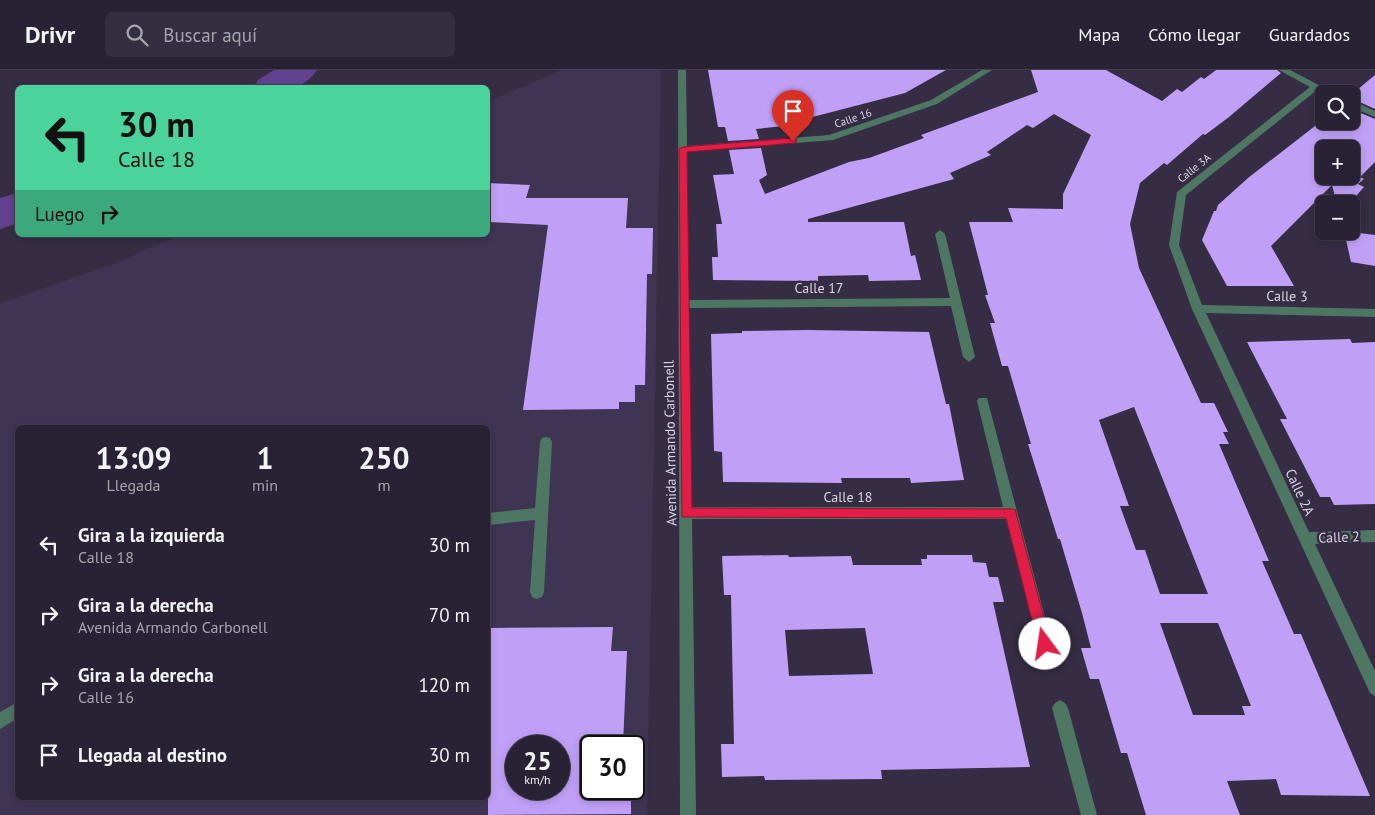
<!DOCTYPE html>
<html lang="es">
<meta charset="utf-8">
<style>
:root{--surface:#282234;--page:#342f40;--text:#f1f3f6;--muted:#a5a4ac;--line:#443f4f}
body{margin:0;font-family:"PT Sans",sans-serif;background:var(--page);color:var(--text);height:100vh;display:flex;flex-direction:column;font-size:19px;white-space:nowrap}
*{box-sizing:border-box;margin:0}
p{font-size:16px;color:var(--muted)}
.icon{flex:none;width:28px;height:28px;fill:none;stroke:currentColor;stroke-width:2;stroke-linecap:round;stroke-linejoin:round}
.map{position:relative;flex:1;overflow:hidden}
.details{position:absolute;left:15px;top:355px;width:475px;height:375px;display:flex;flex-direction:column;background:var(--surface);border-radius:8px;box-shadow:0 2px 8px #0003,0 0 0 1px var(--line)}
.details>*{flex:none}
.banner{position:absolute;left:15px;top:15px;width:475px;height:152px;border-radius:8px;box-shadow:0 2px 8px #0003,0 0 0 1px var(--line);background:#4ad49c;color:#111;overflow:hidden}
.tools{position:absolute;left:1315px;top:15px;display:grid;gap:10px}
.tools a{display:grid;place-items:center;width:45px;height:45px;border-radius:8px;background:var(--surface);box-shadow:0 2px 8px #0003,0 0 0 1px var(--line);font-size:25px}
.speed{position:absolute;left:505px;top:665px;display:flex;gap:10px;font-size:25px;font-weight:700;text-align:center}
.speed>*{display:grid;place-content:center;width:65px;height:65px;border-radius:50%;background:var(--surface);box-shadow:0 2px 8px #0003,0 0 0 1px var(--line);line-height:1}
.speed small{font-size:12px;font-weight:400}
.speed .limit{border:2px solid #111;border-radius:8px;background:#fff;color:#111}
.pin{position:absolute;display:grid;place-items:center;width:42px;height:42px;color:#fff;margin:-51px -21px;border-radius:50% 50% 50% 0;rotate:-45deg;box-shadow:0 0 5px #0007}
.pin .icon{rotate:45deg}
.me{position:absolute;width:55px;margin:-28px;rotate:346deg;stroke-linejoin:round;filter:drop-shadow(0 0 4px #0008)}
.turn{display:flex;align-items:center;gap:18px;height:105px;padding:0 20px;font-size:22px}
.turn .icon{width:65px;height:65px;stroke-width:2.5}
.turn b{display:block;font-size:35px;line-height:42px}
.then{display:flex;align-items:center;height:48px;padding:0 20px;background:#0003;gap:10px;font-size:19px}
.eta{display:flex;justify-content:space-evenly;align-items:center;height:85px;text-align:center}
.eta b{font-size:30px;font-weight:600;line-height:35px}
ul{padding:0;list-style:none}
li{display:flex;align-items:center;gap:15px;height:70px;padding:0 20px}
li div{flex:1}
li b{display:block;font-size:19px}
li em{font-style:normal}
header{display:flex;align-items:center;gap:30px;box-sizing:border-box;height:70px;padding:0 25px;background:var(--surface);border-bottom:1px solid var(--line)}
header strong{font-size:24px}
nav{display:flex;gap:28px;margin-inline-start:auto;font-size:18px}
.search{width:350px;height:45px;background:var(--page);display:flex;align-items:center;gap:12px;box-sizing:border-box;padding:0 18px;border-radius:8px;color:var(--muted);font-size:19px}
.map>svg:first-child{display:block}
.built{fill:#3f3452;fill-rule:evenodd}
.lines{fill:none;stroke-linecap:round;stroke-linejoin:round}
.river{fill:#624290;fill-rule:evenodd}
.building{fill:#c0a0f7;fill-rule:evenodd}
.minor{fill:#4e7763;fill-rule:evenodd}
.route{fill:#e11d48;stroke:#92132f}
.labels{text-anchor:middle;dominant-baseline:central;stroke-width:5;stroke-linejoin:round;paint-order:stroke}
.far-street-label{font-size:11px;fill:#dad5e5;stroke:#362d45}
.street-label{font-size:14px;fill:#dad5e5;stroke:#362d45}
</style>
<header>
<strong>Drivr</strong>
<div class="search"><svg class="icon" aria-label="search" viewBox="0 0 24 24"><circle cx="10" cy="10" r="6"/><path d="M15 15l6 6"/></svg>Buscar aquí</div>
<nav><a>Mapa</a><a>Cómo llegar</a><a>Guardados</a></nav>
</header>
<div class="map">
<svg width="1375" height="745" viewBox="0 0 1375 745">
<rect width="100%" height="100%" fill="#362d45"/>
<!-- built -->
<path class="built" d="M 561,0 L 661,0 L 647,745 L 0,745 L 0,233 L 114,194 L 180,165 L 488,165 L 488,32 ZM 18,358 L 488,358 L 488,728 L 18,728 ZM 516,676 L 559,676 L 559,719 L 516,719 ZM 591,676 L 634,676 L 634,719 L 591,719 Z"/>
<g class="lines">
<!-- river -->
<g class="river">
<path d="M 274,0 L 317,0 C 301,24 278,18 253,18 L 258,10 Z"/>
<path d="M 18,123 L 18,153 L 0,159 L 0,128 Z"/>
</g>
</g>
<!-- building -->
<g class="building">
<path d="M 708,0 L 946,0 L 905,23 L 797,51 L 798,52 L 783,54 L 784,56 L 756,59 L 759,69 L 728,71 L 725,57 L 718,57 Z"/>
<path d="M 1031,0 L 1106,0 L 1162,31 L 1177,19 L 1182,22 L 1201,7 L 1204,9 L 1216,0 L 1277,0 L 1281,3 L 1229,47 L 1205,65 L 1203,64 L 1167,95 L 1164,93 L 1140,113 L 1130,154 L 1139,198 L 1201,333 L 1214,333 L 1228,362 L 1223,362 L 1229,374 L 1219,374 L 1269,491 L 1262,491 L 1294,564 L 1301,564 L 1370,726 L 1281,725 L 1276,709 L 1227,711 L 1240,745 L 1146,745 L 1127,683 L 1121,683 L 1099,609 L 1090,609 L 1081,578 L 1091,578 L 1082,543 L 1060,469 L 1058,469 L 1028,374 L 1031,374 L 1008,296 L 1002,296 L 990,253 L 995,253 L 985,225 L 988,225 L 969,152 L 1013,152 L 1008,138 L 1063,139 L 1063,124 L 1091,65 L 1054,44 L 1033,58 L 1027,55 L 987,82 L 991,85 L 950,103 L 954,109 L 808,149 L 808,152 L 904,152 L 911,186 L 915,185 L 921,210 L 869,211 L 868,205 L 818,206 L 818,211 L 713,210 L 712,187 L 718,187 L 716,154 L 722,154 L 713,105 L 734,104 L 729,80 L 761,78 L 767,105 L 759,110 L 765,124 L 849,92 L 869,88 L 924,68 L 921,65 L 1038,22 ZM 1134,337 L 1175,440 L 1208,524 L 1160,524 L 1145,480 L 1136,480 L 1120,436 L 1129,436 L 1099,350 ZM 1160,553 L 1218,553 L 1251,636 L 1242,636 L 1245,645 L 1193,645 Z"/>
<path d="M 1375,5 L 1375,39 L 1351,28 L 1351,25 Z"/>
<path d="M 1351,39 L 1375,49 L 1375,92 L 1360,107 L 1364,109 L 1358,114 L 1364,117 L 1349,134 L 1337,134 L 1332,115 L 1271,176 L 1294,216 L 1227,216 L 1202,170 L 1214,141 L 1216,141 L 1218,135 L 1248,108 L 1324,49 L 1324,51 L 1351,51 ZM 1324,79 L 1351,79 L 1351,106 L 1324,106 Z"/>
<path d="M 488,113 L 530,115 L 526,128 L 628,128 L 626,158 L 653,158 L 652,204 L 647,204 L 645,315 L 635,315 L 635,332 L 619,332 L 619,339 L 523,340 L 548,155 L 488,152 Z"/>
<path d="M 1344,161 L 1375,165 L 1375,196 L 1351,192 Z"/>
<path d="M 808,260 L 929,262 L 946,334 L 949,334 L 964,410 L 911,413 L 910,408 L 841,408 L 842,413 L 723,412 L 722,382 L 714,381 L 711,264 L 742,263 L 742,261 Z"/>
<path d="M 1350,269 L 1352,273 L 1375,272 L 1375,434 L 1334,435 L 1330,427 L 1320,427 L 1280,349 L 1287,349 L 1247,272 Z"/>
<path d="M 788,485 L 789,487 L 851,486 L 853,495 L 922,495 L 921,489 L 927,489 L 927,485 L 972,485 L 973,492 L 986,493 L 989,507 L 998,507 L 1004,532 L 993,532 L 1030,697 L 881,700 L 882,709 L 765,710 L 764,706 L 722,707 L 721,674 L 734,674 L 731,525 L 724,525 L 722,486 ZM 865,558 L 873,604 L 789,606 L 785,560 Z"/>
<path d="M 613,557 L 611,581 L 627,581 L 623,676 L 591,676 L 591,719 L 631,719 L 631,744 L 488,745 L 488,558 ZM 516,676 L 559,676 L 559,719 L 516,719 Z"/>
</g>
<g class="lines">
<!-- minor -->
<g class="minor">
<path d="M 678,0 L 686,0 L 687,76 L 829,65 L 931,30 L 982,0 L 992,0 L 937,34 L 833,70 L 687,82 L 689,230 L 950,228 L 935,164 L 940,160 L 945,164 L 975,287 L 969,292 L 963,287 L 951,236 L 689,238 L 692,437 L 1003,437 L 977,331 L 979,328 L 987,328 L 1052,574 L 1050,579 L 1045,581 L 1040,579 L 1038,574 L 1006,449 L 692,449 L 696,745 L 680,745 Z"/>
<path d="M 1279,0 L 1290,0 L 1336,24 L 1324,24 L 1317,20 L 1186,125 L 1179,175 L 1202,235 L 1375,239 L 1375,247 L 1206,243 L 1309,462 L 1375,460 L 1375,472 L 1315,474 L 1375,601 L 1375,626 L 1370,623 L 1192,239 L 1169,175 L 1177,122 L 1310,17 Z"/>
<path d="M 1351,30 L 1375,41 L 1375,47 L 1351,37 Z"/>
<path d="M 546,367 L 550,368 L 552,372 L 544,522 L 542,527 L 537,529 L 532,527 L 530,522 L 535,450 L 488,455 L 488,443 L 535,438 L 540,372 L 542,368 Z"/>
<path d="M 1060,630 L 1065,633 L 1068,638 L 1097,745 L 1081,745 L 1052,638 L 1055,633 Z"/>
<path d="M 18,632 L 18,648 L 0,659 L 0,642 Z"/>
</g>
</g>
<!-- route -->
<path class="route" d="M 793,68 L 796,69 L 796,73 L 687,82 L 692,438 L 1015,439 L 1051,574 L 1049,579 L 1045,581 L 1040,579 L 1038,574 L 1006,448 L 682,447 L 679,79 L 683,77 Z"/>
<g class="labels">
<!-- far-street labels -->
<g class="far-street-label">
<text transform="translate(853 48) rotate(-19)">Calle 16</text>
<text transform="translate(1194 98) rotate(-39)">Calle 3A</text>
</g>
<!-- street labels -->
<g class="street-label">
<text x="819" y="218">Calle 17</text>
<text transform="translate(1287 226) rotate(1)">Calle 3</text>
<text transform="translate(670 373) rotate(-91)">Avenida Armando Carbonell</text>
<text transform="translate(1300 422) rotate(65)">Calle 2A</text>
<text x="848" y="427">Calle 18</text>
<text transform="translate(1339 467) rotate(-2)">Calle 2</text>
</g>
</g>
</svg>
<div class="tools">
<a><svg class="icon" aria-label="search" viewBox="0 0 24 24"><circle cx="10" cy="10" r="6"/><path d="M15 15l6 6"/></svg></a>
<a>+</a>
<a>−</a>
</div>
<div class="speed"><div>25<small>km/h</small></div><div class="limit">30</div></div>
<div class="pin" style="left:793px;top:71px;background:#d93025"><svg class="icon" aria-label="arrive" viewBox="0 0 24 24"><path d="M6 21V4h12l-3 4 3 4H6"/></svg></div>
<svg class="me" style="left:1045px;top:574px" viewBox="-20 -20 40 40"><circle r="19" fill="#fff"/><path d="M0-13L10 11 0 6-10 11z" fill="#e11d48"/></svg>
<div class="banner">
<div class="turn"><svg class="icon" aria-label="left" viewBox="0 0 24 24"><path d="M17 20v-9H6M10 6l-5 5 5 5"/></svg><div><b>30 m</b>Calle 18</div></div>
<div class="then">Luego<svg class="icon" aria-label="right" viewBox="0 0 24 24"><path d="M7 20v-9h11M14 6l5 5-5 5"/></svg></div>
</div>
<section class="details">
<div class="eta">
<div><b>13:09</b><p>Llegada</p></div>
<div><b>1</b><p>min</p></div>
<div><b>250</b><p>m</p></div>
</div>
<ul>
<li><svg class="icon" aria-label="left" viewBox="0 0 24 24"><path d="M17 20v-9H6M10 6l-5 5 5 5"/></svg><div><b>Gira a la izquierda</b><p>Calle 18</p></div><em>30 m</em></li>
<li><svg class="icon" aria-label="right" viewBox="0 0 24 24"><path d="M7 20v-9h11M14 6l5 5-5 5"/></svg><div><b>Gira a la derecha</b><p>Avenida Armando Carbonell</p></div><em>70 m</em></li>
<li><svg class="icon" aria-label="right" viewBox="0 0 24 24"><path d="M7 20v-9h11M14 6l5 5-5 5"/></svg><div><b>Gira a la derecha</b><p>Calle 16</p></div><em>120 m</em></li>
<li><svg class="icon" aria-label="arrive" viewBox="0 0 24 24"><path d="M6 21V4h12l-3 4 3 4H6"/></svg><div><b>Llegada al destino</b></div><em>30 m</em></li>
</ul>
</section>
</div>
